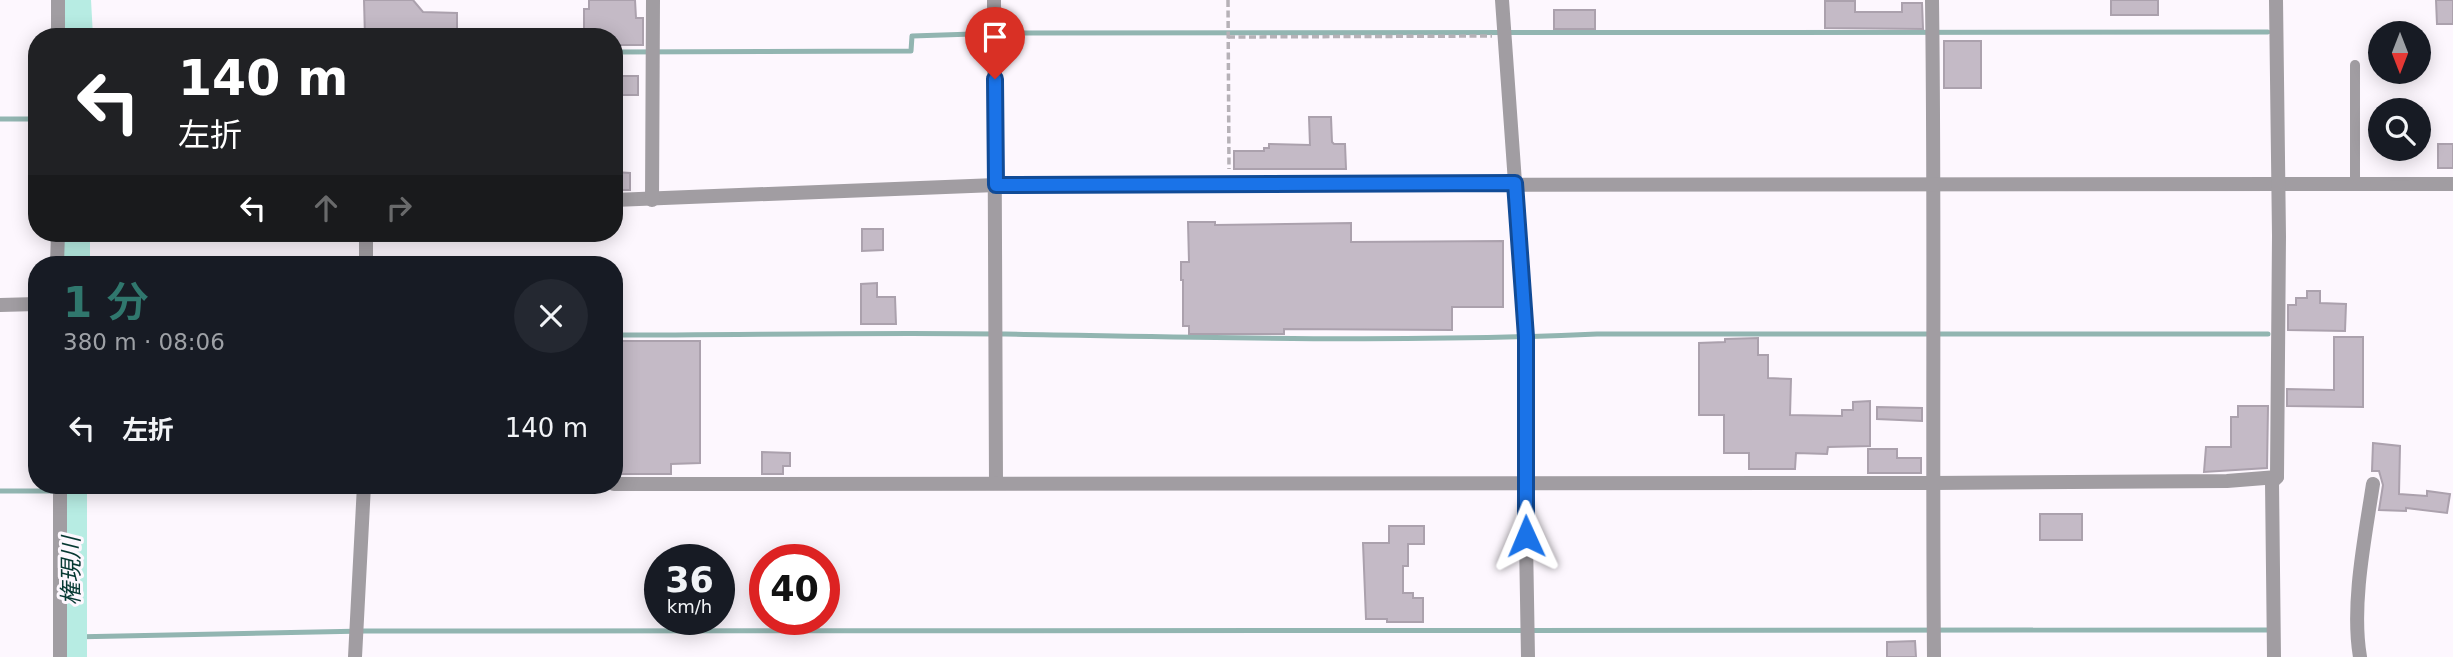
<!DOCTYPE html>
<html lang="ja">
<meta charset="utf-8">
<style>
:root{--surface:#171b24;--page:#242831;--text:#f1f3f6;--muted:#9ea1a6;--accent:#30776d}
body{margin:0;font-family:"DejaVu Sans","Noto Sans JP",sans-serif;background:var(--page);color:var(--text);height:100vh;display:flex;flex-direction:column;font-size:26px;white-space:nowrap}
*{box-sizing:border-box;margin:0}
p{font-size:23px;color:var(--muted)}
.icon{flex:none;width:38px;height:38px;fill:none;stroke:currentColor;stroke-width:2;stroke-linecap:round;stroke-linejoin:round}
.map{position:relative;flex:1;overflow:hidden}
.sheet{position:absolute;left:28px;top:256px;width:595px;height:238px;display:flex;flex-direction:column;background:var(--surface);border-radius:28px;box-shadow:0 4px 18px #0003}
.sheet>*{flex:none}
.hud{position:absolute;left:28px;top:28px;width:595px;height:214px;border-radius:28px;box-shadow:0 4px 18px #0003;background:#202124;color:#fff;overflow:hidden}
.needle{width:46px;rotate:180deg}
.buttons{position:absolute;left:2368px;top:21px;display:grid;gap:14px}
.buttons a{display:grid;place-items:center;width:63px;height:63px;border-radius:50%;background:var(--surface);box-shadow:0 4px 18px #0003;font-size:35px}
.speed{position:absolute;left:644px;top:544px;display:flex;gap:14px;font-size:35px;font-weight:700;text-align:center}
.speed>*{display:grid;place-content:center;width:91px;height:91px;border-radius:50%;background:var(--surface);box-shadow:0 4px 18px #0003;line-height:1}
.speed small{font-size:18px;font-weight:400}
.speed .limit{border:10px solid #d22;background:#fff;color:#111}
.pin{position:absolute;display:grid;place-items:center;width:60px;height:60px;color:#fff;margin:-72px -30px;border-radius:50% 50% 50% 0;rotate:-45deg;box-shadow:0 0 7px #0007}
.pin .icon{rotate:45deg}
.me{position:absolute;width:77px;margin:-38px;rotate:359deg;stroke-linejoin:round;filter:drop-shadow(0 0 5px #0008)}
.turn{display:flex;align-items:center;gap:24px;height:147px;padding:0 35px;font-size:32px}
.turn .icon{width:91px;height:91px;stroke-width:2.5}
.turn b{display:block;font-size:49px;line-height:60px}
.lanes{display:flex;align-items:center;height:66px;padding:0 35px;background:#0003;justify-content:center;gap:35px;direction:ltr}
.lanes .off{opacity:.35}
.round{display:grid;place-items:center;flex:none;width:74px;height:74px;border-radius:37px;background:var(--page)}
.overview{display:flex;align-items:center;justify-content:space-between;height:119px;padding:0 35px}
h1{font-size:42px;font-weight:600;line-height:52px;color:var(--accent)}
ul{padding:0;list-style:none}
li{display:flex;align-items:center;gap:21px;height:105px;padding:0 35px}
li div{flex:1}
li b{display:block;font-size:26px}
li em{font-style:normal}
.map>svg:first-child{display:block}
.lines{fill:none;stroke-linecap:round;stroke-linejoin:round}
.stream{stroke:#92b5b1;stroke-width:5}
.river{stroke:#b7ece3;stroke-width:32}
.building{fill:#c4bac6;stroke:#aba1ad;stroke-width:2}
.path{stroke:#b6b1b7;stroke-width:3.5;stroke-dasharray:7 3.5;stroke-linecap:butt}
.service{stroke:#a19da2;stroke-width:10}
.minor{stroke:#a19da2;stroke-width:14}
.tertiary{stroke:#a19da2;stroke-width:14}
.route-casing{stroke:#114b97;stroke-width:18}
.route{stroke:#1a73e8;stroke-width:12}
.labels{text-anchor:middle;dominant-baseline:central;stroke-width:6;stroke-linejoin:round;paint-order:stroke}
.water-label{font-size:23px;font-style:italic;fill:#063832;stroke:#fdf7fe}
</style>
<div class="map">
<svg width="2453" height="657" viewBox="0 0 2453 657">
<rect width="100%" height="100%" fill="#fdf7fe"/>
<g class="lines">
<!-- stream -->
<g class="stream">
<path d="M 614,52 L 911,51 L 912,36 L 1003,33 L 2268,32"/>
<path d="M 0,119 L 37,119"/>
<path d="M 614,335 C 745,335 875,332 1005,334 C 1202,337 1400,343 1597,334 L 2268,334"/>
<path d="M 0,491 L 71,491"/>
<path d="M 71,637 L 365,631 L 2270,630"/>
</g>
<!-- river -->
<g class="river">
<path d="M 75,0 L 77,37"/>
<path d="M 74,264 L 74,233"/>
<path d="M 71,657 L 71,485"/>
</g>
</g>
<!-- building -->
<g class="building">
<path d="M 364,0 L 413,0 L 423,12 L 457,13 L 457,37 L 365,37 Z"/>
<path d="M 589,0 L 635,0 L 636,18 L 643,18 L 643,45 L 614,45 L 614,37 L 584,37 L 584,9 L 589,9 Z"/>
<rect x="2111" y="0" width="47" height="15"/>
<path d="M 2436,0 L 2453,0 L 2453,24 L 2437,24 Z"/>
<path d="M 1825,1 L 1855,1 L 1855,12 L 1902,12 L 1902,3 L 1922,3 L 1923,29 L 1825,28 Z"/>
<rect x="1554" y="10" width="41" height="19"/>
<rect x="1944" y="41" width="37" height="47"/>
<rect x="614" y="76" width="24" height="19"/>
<path d="M 1309,117 L 1331,117 L 1332,142 L 1334,144 L 1345,144 L 1346,169 L 1234,169 L 1234,151 L 1264,151 L 1264,148 L 1269,148 L 1269,144 L 1310,145 Z"/>
<rect x="2438" y="144" width="15" height="24"/>
<path d="M 614,172 L 630,173 L 630,190 L 614,190 Z"/>
<path d="M 1188,222 L 1215,222 L 1215,225 L 1351,223 L 1351,242 L 1503,241 L 1503,307 L 1452,307 L 1452,330 L 1284,329 L 1284,334 L 1189,334 L 1189,326 L 1183,326 L 1183,280 L 1181,280 L 1181,262 L 1189,262 Z"/>
<path d="M 862,229 L 883,229 L 883,250 L 862,251 Z"/>
<path d="M 877,283 L 877,297 L 895,297 L 896,324 L 861,324 L 861,284 Z"/>
<path d="M 2307,291 L 2320,291 L 2320,303 L 2346,304 L 2345,331 L 2288,330 L 2288,305 L 2296,305 L 2296,298 L 2307,298 Z"/>
<path d="M 2334,337 L 2363,337 L 2363,407 L 2287,406 L 2287,389 L 2334,390 Z"/>
<path d="M 1758,338 L 1758,355 L 1768,355 L 1768,378 L 1791,379 L 1790,415 L 1842,416 L 1842,410 L 1853,410 L 1853,402 L 1870,401 L 1870,446 L 1828,447 L 1827,454 L 1796,453 L 1795,469 L 1749,469 L 1749,453 L 1724,453 L 1724,415 L 1699,415 L 1699,343 L 1725,342 L 1725,339 Z"/>
<path d="M 614,341 L 700,341 L 700,463 L 671,464 L 671,474 L 614,474 Z"/>
<path d="M 2238,406 L 2268,406 L 2267,468 L 2204,472 L 2206,447 L 2231,447 L 2231,417 L 2238,417 Z"/>
<path d="M 1877,407 L 1922,408 L 1922,421 L 1877,419 Z"/>
<path d="M 2373,443 L 2400,446 L 2399,494 L 2427,496 L 2427,491 L 2450,494 L 2447,513 L 2406,508 L 2406,511 L 2379,510 L 2383,485 L 2379,471 L 2372,471 Z"/>
<path d="M 1868,449 L 1897,449 L 1897,458 L 1921,458 L 1921,473 L 1868,473 Z"/>
<path d="M 762,452 L 790,453 L 790,466 L 783,466 L 783,474 L 762,474 Z"/>
<rect x="2040" y="514" width="42" height="26"/>
<path d="M 1389,526 L 1424,526 L 1424,544 L 1408,544 L 1408,566 L 1403,566 L 1403,593 L 1413,593 L 1413,598 L 1423,598 L 1423,622 L 1387,622 L 1387,619 L 1366,619 L 1363,543 L 1389,543 Z"/>
<path d="M 1915,641 L 1916,657 L 1887,657 L 1887,642 Z"/>
</g>
<g class="lines">
<!-- path -->
<g class="path">
<path d="M 1228,0 L 1229,169"/>
<path d="M 1228,37 L 1492,36"/>
</g>
<!-- service -->
<path class="service" d="M 2355,183 L 2355,65"/>
<!-- minor -->
<g class="minor">
<path d="M 58,0 L 58,37"/>
<path d="M 994,0 L 996,482"/>
<path d="M 1932,0 C 1935,219 1932,438 1934,657"/>
<path d="M 614,200 L 996,185 L 2453,184"/>
<path d="M 652,200 L 653,0"/>
<path d="M 57,264 L 58,233"/>
<path d="M 366,264 L 366,233"/>
<path d="M 0,305 L 37,304"/>
<path d="M 614,484 L 1932,483 L 2227,481 L 2277,477"/>
<path d="M 60,485 L 60,657"/>
<path d="M 351,485 L 434,485"/>
<path d="M 355,657 L 364,485"/>
<path d="M 2274,657 L 2272,482 L 2277,477 L 2279,236 L 2276,0"/>
<path d="M 2360,657 C 2351,605 2365,537 2373,484"/>
</g>
<!-- tertiary -->
<path class="tertiary" d="M 1502,0 L 1526,337 L 1525,482 L 1528,657"/>
</g>
<g class="lines">
<!-- route casing -->
<g class="route-casing">
<path id="route" d="M 995,79 L 996,185 L 1515,183 L 1526,337 L 1526,536"/>
</g>
<!-- route -->
<use href="#route" class="route"/>
</g>
<g class="labels">
<!-- water labels -->
<g class="water-label">
<text transform="translate(71 571) rotate(-90)">権現川</text>
</g>
</g>
</svg>
<div class="buttons">
<a><svg class="needle" viewBox="-14 -14 28 28"><path d="M0-13l5 13h-10z" fill="#e53935"/><path d="M0 13l5-13h-10z" fill="#9ea1a6"/></svg></a>
<a><svg class="icon" aria-label="search" viewBox="0 0 24 24"><circle cx="10" cy="10" r="6"/><path d="M15 15l6 6"/></svg></a>
</div>
<div class="speed"><div>36<small>km/h</small></div><div class="limit">40</div></div>
<div class="pin" style="left:995px;top:79px;background:#d93025"><svg class="icon" aria-label="arrive" viewBox="0 0 24 24"><path d="M6 21V4h12l-3 4 3 4H6"/></svg></div>
<svg class="me" style="left:1526px;top:536px" viewBox="-20 -20 40 40"><path d="M0-17L14 15 0 8-14 15z" fill="#1a73e8" stroke="#fff" stroke-width="4"/></svg>
<div class="hud">
<div class="turn"><svg class="icon" aria-label="left" viewBox="0 0 24 24"><path d="M17 20v-9H6M10 6l-5 5 5 5"/></svg><div><b>140 m</b>左折</div></div>
<div class="lanes"><svg class="icon" aria-label="left" viewBox="0 0 24 24"><path d="M17 20v-9H6M10 6l-5 5 5 5"/></svg><svg class="icon off" aria-label="ahead" viewBox="0 0 24 24"><path d="M12 20V5M6 11l6-6 6 6"/></svg><svg class="icon off" aria-label="right" viewBox="0 0 24 24"><path d="M7 20v-9h11M14 6l5 5-5 5"/></svg></div>
</div>
<section class="sheet">
<div class="overview"><div><h1>1 分</h1><p>380 m · 08:06</p></div><a class="round"><svg class="icon" aria-label="close" viewBox="0 0 24 24"><path d="M6 6l12 12M18 6L6 18"/></svg></a></div>
<ul>
<li><svg class="icon" aria-label="left" viewBox="0 0 24 24"><path d="M17 20v-9H6M10 6l-5 5 5 5"/></svg><div><b>左折</b></div><em>140 m</em></li>
</ul>
</section>
</div>
